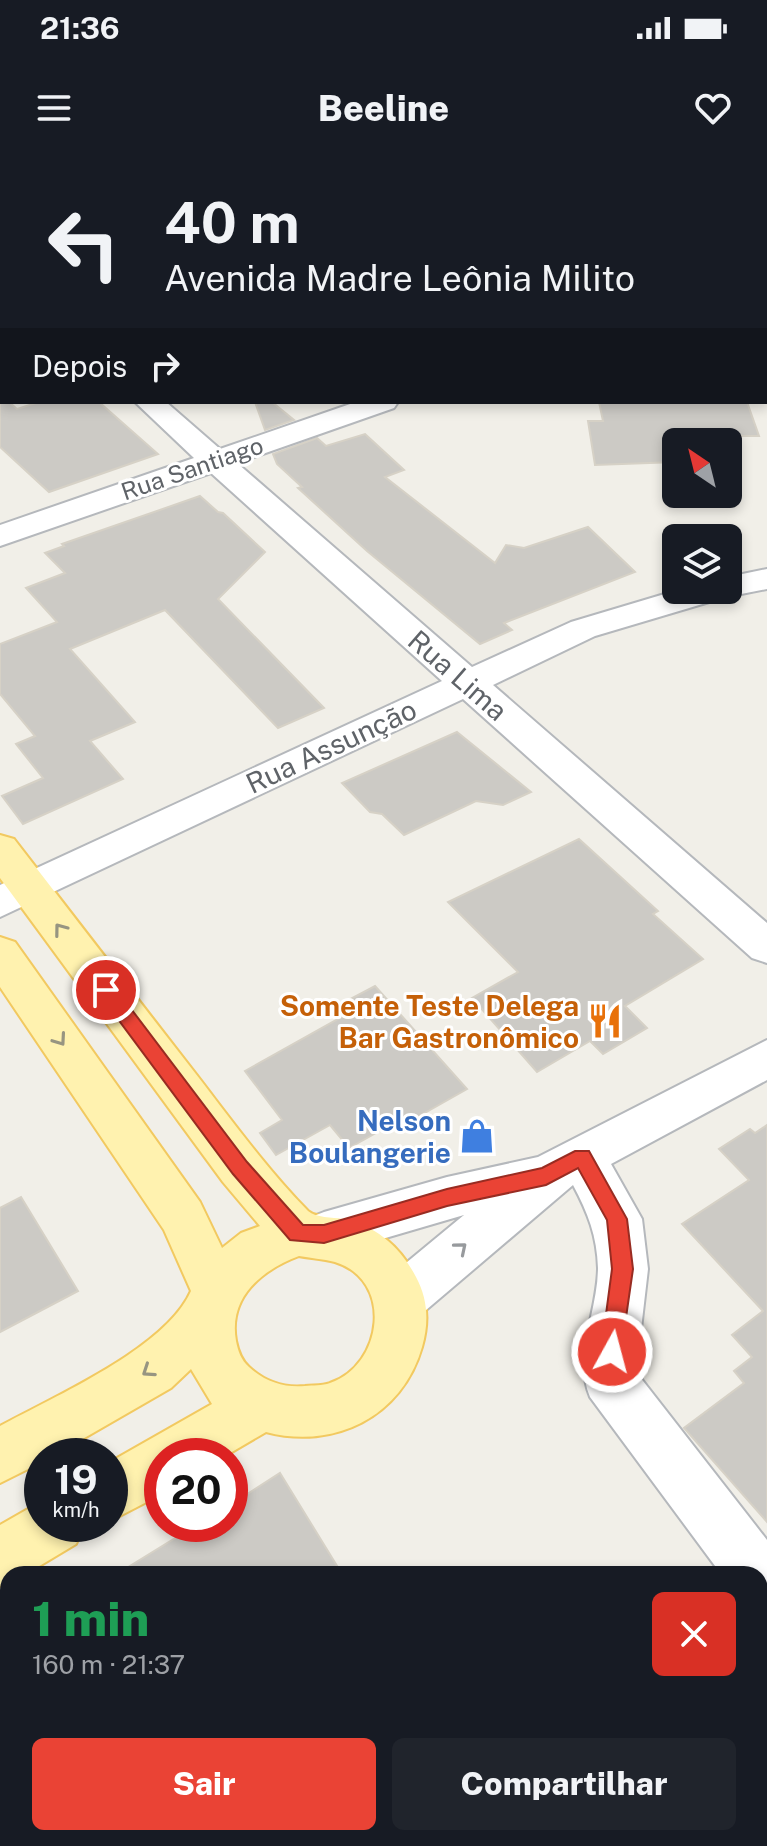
<!DOCTYPE html>
<html lang="pt">
<meta charset="utf-8">
<style>
:root{--surface:#171b24;--page:#20242c;--text:#f1f3f6;--muted:#9ea1a6;--accent:#ea4335}
body{margin:0;font-family:"Public Sans",sans-serif;background:var(--page);color:var(--text);height:100vh;display:flex;flex-direction:column;font-size:30px;white-space:nowrap}
*{box-sizing:border-box;margin:0}
p{font-size:26px;color:var(--muted)}
.icon{flex:none;width:44px;height:44px;fill:none;stroke:currentColor;stroke-width:2;stroke-linecap:round;stroke-linejoin:round}
.map{position:relative;flex:1;overflow:hidden}
.panel{position:absolute;left:0px;top:1406px;width:768px;height:280px;display:flex;flex-direction:column;background:var(--surface);border-radius:24px 24px 0 0;box-shadow:0 4px 12px #0003}
.panel>*{flex:none}
.banner{position:absolute;left:0px;top:0px;width:768px;height:244px;box-shadow:0 4px 12px #0003;background:#171b24;color:var(--text);overflow:hidden}
.needle{width:52px;rotate:325deg}
.tools{position:absolute;left:662px;top:268px;display:grid;gap:16px}
.tools a{display:grid;place-items:center;width:80px;height:80px;border-radius:12px;background:var(--surface);box-shadow:0 4px 12px #0003;font-size:40px}
.speed{position:absolute;left:24px;top:1278px;display:flex;gap:16px;font-size:40px;font-weight:700;text-align:center}
.speed>*{display:grid;place-content:center;width:104px;height:104px;border-radius:50%;background:var(--surface);box-shadow:0 4px 12px #0003;line-height:1}
.speed small{font-size:20px;font-weight:400}
.speed .limit{border:12px solid #d22;background:#fff;color:#111}
.pin{position:absolute;display:grid;place-items:center;width:68px;height:68px;color:#fff;margin:-34px;border:4px solid #fff;border-radius:50%;box-shadow:0 2px 8px #0007}
.me{position:absolute;width:88px;margin:-44px;rotate:7deg;stroke-linejoin:round;filter:drop-shadow(0 0 6px #0008)}
.turn{display:flex;align-items:center;gap:28px;height:168px;padding:0 32px;font-size:36px}
.turn .icon{width:104px;height:104px;stroke-width:2.5}
.turn b{display:block;font-size:56px;line-height:68px}
.then{display:flex;align-items:center;height:76px;padding:0 32px;background:#0003;gap:16px;font-size:30px}
.round{display:grid;place-items:center;flex:none;width:84px;height:84px;border-radius:12px;background:var(--page)}
.head{display:flex;align-items:center;justify-content:space-between;height:136px;padding:0 32px}
h1{font-size:48px;font-weight:800;line-height:60px;color:#1e9e55}
.action{display:flex;gap:16px;margin-top:auto;padding:16px 32px}
.action a{flex:1;height:92px;border-radius:12px;background:var(--accent);color:#fff;font-size:32px;font-weight:800;line-height:92px;text-align:center}
.action a+a{background:var(--page);color:var(--text)}
.status{display:flex;justify-content:space-between;align-items:center;height:56px;padding:0 40px;background:var(--surface);direction:ltr}
.status svg{height:22px;fill:currentColor}
header{display:flex;justify-content:space-between;align-items:center;height:104px;padding:0 32px;background:var(--surface);font-size:36px;font-weight:800}
.map>svg:first-child{display:block}
.water{fill:#aadaff}
.building{fill:#cccac5;stroke:#d6d1c6;stroke-width:2}
.lines{fill:none;stroke-linecap:round;stroke-linejoin:round}
.minor-casing{stroke:#b5b8bc;stroke-width:4}
.major-casing{stroke:#f2c960;stroke-width:4}
.minor{fill:#fff;fill-rule:evenodd}
.major{fill:#fff2af;fill-rule:evenodd}
.oneway{stroke:#979581}
.oneway2{stroke:#979a9d}
.route{fill:#ea4335;stroke:#982c22;stroke-width:2}
.labels{text-anchor:middle;dominant-baseline:central;stroke-width:6;stroke-linejoin:round;paint-order:stroke}
.far-street-label{font-size:24px;fill:#5f6368;stroke:#fff}
.street-label{font-size:28px;fill:#5f6368;stroke:#fff}
.food-label{font-size:28px;font-weight:bold;fill:#c56008;stroke:#fff;text-anchor:end}
.shop-label{font-size:28px;font-weight:bold;fill:#366cbe;stroke:#fff;text-anchor:end}
</style>
<div class="status"><b>21:36</b><svg viewBox="0 0 49 12"><path d="M0 12V9h3v3zM5 12V6h3v6zM10 12V3h3v9zM15 12V0h3v12zM26 1h20v11H26zM47 4h2v5h-2z"/></svg></div>
<header><svg class="icon" aria-label="menu" viewBox="0 0 24 24"><path d="M4 6h16M4 12h16M4 18h16"/></svg>Beeline<svg class="icon" aria-label="heart" viewBox="0 0 24 24"><path d="M12 20l-8-8c-3-5 5-10 8-4 3-6 11-1 8 4z"/></svg></header>
<div class="map">
<svg width="767" height="1686" viewBox="0 0 767 1686">
<rect width="100%" height="100%" fill="#f1efe8"/>
<!-- water -->
<path class="water" d="M 0,0 L 476,0 L 2,2 L 2,26 Z"/>
<!-- building -->
<g class="building">
<path d="M 0,233 L 2,242 L 9,242 L 17,249 L 39,242 L 99,242 L 158,294 L 49,332 L 0,287 Z"/>
<path d="M 255,242 L 272,242 L 294,260 L 265,270 Z"/>
<path d="M 599,242 L 747,242 L 759,276 L 724,276 L 726,282 L 676,282 L 676,302 L 595,305 L 588,261 L 603,261 Z"/>
<path d="M 365,274 L 404,310 L 385,317 L 495,403 L 506,385 L 524,388 L 588,367 L 635,412 L 504,463 L 512,470 L 480,484 L 367,391 L 298,328 L 302,327 L 277,304 L 273,294 L 317,278 L 326,286 Z"/>
<path d="M 200,336 L 218,352 L 223,353 L 265,392 L 218,439 L 324,548 L 278,568 L 165,450 L 70,489 L 135,562 L 90,581 L 123,619 L 23,664 L 2,636 L 43,618 L 16,584 L 35,576 L 0,534 L 0,484 L 57,462 L 26,428 L 65,413 L 45,393 L 64,386 L 62,384 Z"/>
<path d="M 457,572 L 531,632 L 503,645 L 476,641 L 404,675 L 382,654 L 370,652 L 342,623 Z"/>
<path d="M 579,679 L 658,751 L 653,754 L 703,799 L 625,846 L 647,868 L 603,894 L 590,881 L 537,912 L 472,838 L 518,812 L 448,742 Z"/>
<path d="M 375,826 L 467,929 L 414,959 L 410,954 L 349,988 L 330,965 L 276,995 L 260,973 L 282,960 L 245,911 L 345,855 L 337,846 Z"/>
<path d="M 767,965 L 767,1362 L 684,1268 L 744,1223 L 734,1211 L 752,1197 L 732,1175 L 763,1151 L 682,1064 L 749,1020 L 719,989 L 750,969 L 755,973 Z"/>
<path d="M 21,1037 L 78,1131 L 0,1172 L 0,1048 Z"/>
<path d="M 280,1313 L 342,1414 L 117,1414 L 198,1364 L 230,1364 L 230,1345 Z"/>
</g>
<g class="lines">
<!-- minor casing -->
<g class="minor-casing">
<g id="minor">
<path d="M 0,106 L 2,107 L 2,123 L 0,122 Z"/>
<rect x="766" y="107" width="1" height="16"/>
<rect x="0" y="143" width="2" height="16"/>
<rect x="766" y="206" width="1" height="16"/>
<path d="M 135,242 L 166,242 L 220,289 L 356,242 L 398,242 L 394,248 L 237,303 L 472,507 L 571,462 L 678,430 L 728,430 L 728,417 L 767,409 L 767,429 L 726,437 L 595,476 L 493,525 L 767,763 L 767,803 L 752,798 L 463,539 L 0,757 L 0,725 L 442,521 L 211,313 L 0,386 L 0,365 L 194,298 Z"/>
<path d="M 767,880 L 767,920 L 611,1004 L 642,1059 L 648,1109 L 636,1212 L 767,1380 L 767,1439 L 760,1442 L 760,1414 L 721,1414 L 590,1237 C 573,1197 598,1150 598,1108 C 597,1076 588,1053 573,1025 L 419,1156 L 401,1162 L 383,1156 L 375,1139 L 383,1122 L 464,1055 L 324,1096 L 306,1089 L 299,1074 L 306,1059 L 324,1052 L 447,1017 L 538,997 Z"/>
<path d="M 767,1532 L 767,1661 L 760,1658 L 760,1535 Z"/>
</g>
</g>
<!-- major casing -->
<g class="major-casing">
<g id="major">
<path d="M 0,675 L 14,679 C 71,753 128,827 185,900 C 225,951 263,1005 308,1051 C 316,1058 332,1057 343,1059 C 376,1065 401,1088 416,1117 C 428,1139 429,1163 422,1187 C 402,1257 334,1290 266,1272 L 225,1296 L 162,1296 L 162,1334 L 110,1361 L 110,1302 L 212,1244 L 191,1209 L 171,1228 L 53,1296 L 42,1296 L 42,1302 L 0,1323 L 0,1266 C 55,1236 166,1188 191,1131 L 164,1070 L 0,827 L 0,777 L 15,782 L 200,1042 L 222,1088 L 241,1073 L 260,1066 L 223,1022 L 0,718 ZM 299,1096 C 310,1098 323,1099 335,1102 C 394,1120 383,1205 330,1223 C 322,1226 313,1225 305,1226 C 285,1228 265,1222 249,1207 C 241,1200 238,1191 236,1181 C 228,1137 262,1110 299,1096 Z"/>
<path d="M 42,1341 L 42,1364 L 85,1364 L 76,1384 L 26,1414 L 8,1414 L 8,1423 L 0,1426 L 0,1365 Z"/>
</g>
</g>
<!-- minor -->
<use href="#minor" class="minor"/>
<!-- major -->
<use href="#major" class="major"/>
</g>
<!-- one-way arrows -->
<defs><path id="oneway-chevron" d="M-2-3.5L2.5 0L-2 3.5" fill="none" stroke-width="1.6" stroke-linecap="round" stroke-linejoin="round" transform="scale(2)"/></defs>
<g class="oneway">
<use href="#oneway-chevron" transform="translate(60 769) rotate(-127)"/>
<use href="#oneway-chevron" transform="translate(60 880) rotate(55)"/>
<use href="#oneway-chevron" transform="translate(148 1211) rotate(146)"/>
</g>
<use class="oneway2" href="#oneway-chevron" transform="translate(461 1088) rotate(-40)"/>
<!-- route -->
<path class="route" d="M 106,823 L 113,825 L 247,1002 L 303,1065 L 324,1065 L 447,1029 L 542,1008 L 575,991 L 589,991 L 627,1059 L 633,1109 L 620,1199 L 612,1202 L 604,1199 L 601,1192 L 612,1109 L 607,1060 L 578,1008 L 546,1025 L 447,1046 L 324,1083 L 290,1080 L 233,1014 L 100,835 L 100,825 Z"/>
<!-- icons -->
<defs>
<g id="restaurant-bare" transform="scale(2.76)"><path d="M-5-6h1v4h1v-4h1v4h1v-4h1v5L-1.5 .5V6h-2V.5L-5-1ZM5-6V6H3V1.5H1.5Q1.5-4 5-6Z" fill="#e8710a" stroke="#fff" stroke-width="2.5" paint-order="stroke"/></g>
<g id="shop-bare" transform="scale(2.76)"><path d="M-5-2.5h2.3a2.7 3.5 0 0 1 5.4 0H5L5.5 6h-11ZM-1.5-2.5h3a1.5 2.3 0 0 0-3 0Z" fill="#3f7fe0" stroke="#fff" stroke-width="2.5" paint-order="stroke"/></g>
</defs>
<g fill-rule="evenodd">
<use href="#restaurant-bare" x="605" y="861"/>
<use href="#shop-bare" x="477" y="976"/>
</g>
<g class="labels">
<!-- far-street labels -->
<g class="far-street-label">
<text transform="translate(192 308) rotate(-19)">Rua Santiago</text>
</g>
<!-- street labels -->
<g class="street-label">
<text transform="translate(458 515) rotate(41)">Rua Lima</text>
<text transform="translate(331 586) rotate(-25)">Rua Assunção</text>
</g>
<!-- food labels -->
<g class="food-label">
<text x="579" y="845">Somente Teste Delega<tspan x="579" dy="32">Bar Gastronômico</tspan></text>
</g>
<!-- shop labels -->
<g class="shop-label">
<text x="451" y="960">Nelson<tspan x="451" dy="32">Boulangerie</tspan></text>
</g>
</g>
</svg>
<div class="tools">
<a><svg class="needle" viewBox="-14 -14 28 28"><path d="M0-13l5 13h-10z" fill="#e53935"/><path d="M0 13l5-13h-10z" fill="#9ea1a6"/></svg></a>
<a><svg class="icon" aria-label="layers" viewBox="0 0 24 24"><path d="M12 4l9 5-9 5-9-5zM3 14l9 5 9-5"/></svg></a>
</div>
<div class="speed"><div>19<small>km/h</small></div><div class="limit">20</div></div>
<div class="pin" style="left:106px;top:830px;background:#d93025"><svg class="icon" aria-label="arrive" viewBox="0 0 24 24"><path d="M6 21V4h12l-3 4 3 4H6"/></svg></div>
<svg class="me" style="left:612px;top:1192px" viewBox="-20 -20 40 40"><circle r="17" fill="#ea4335" stroke="#fff" stroke-width="3"/><path d="M0-11L8 9 0 5-8 9z" fill="#fff"/></svg>
<div class="banner">
<div class="turn"><svg class="icon" aria-label="left" viewBox="0 0 24 24"><path d="M17 20v-9H6M10 6l-5 5 5 5"/></svg><div><b>40 m</b>Avenida Madre Leônia Milito</div></div>
<div class="then">Depois<svg class="icon" aria-label="right" viewBox="0 0 24 24"><path d="M7 20v-9h11M14 6l5 5-5 5"/></svg></div>
</div>
<section class="panel">
<div class="head"><div><h1>1 min</h1><p>160 m · 21:37</p></div><a class="round" style="background:#d93025;color:#fff"><svg class="icon" aria-label="close" viewBox="0 0 24 24"><path d="M6 6l12 12M18 6L6 18"/></svg></a></div>
<div class="action"><a>Sair</a><a>Compartilhar</a></div>
</section>
</div>
